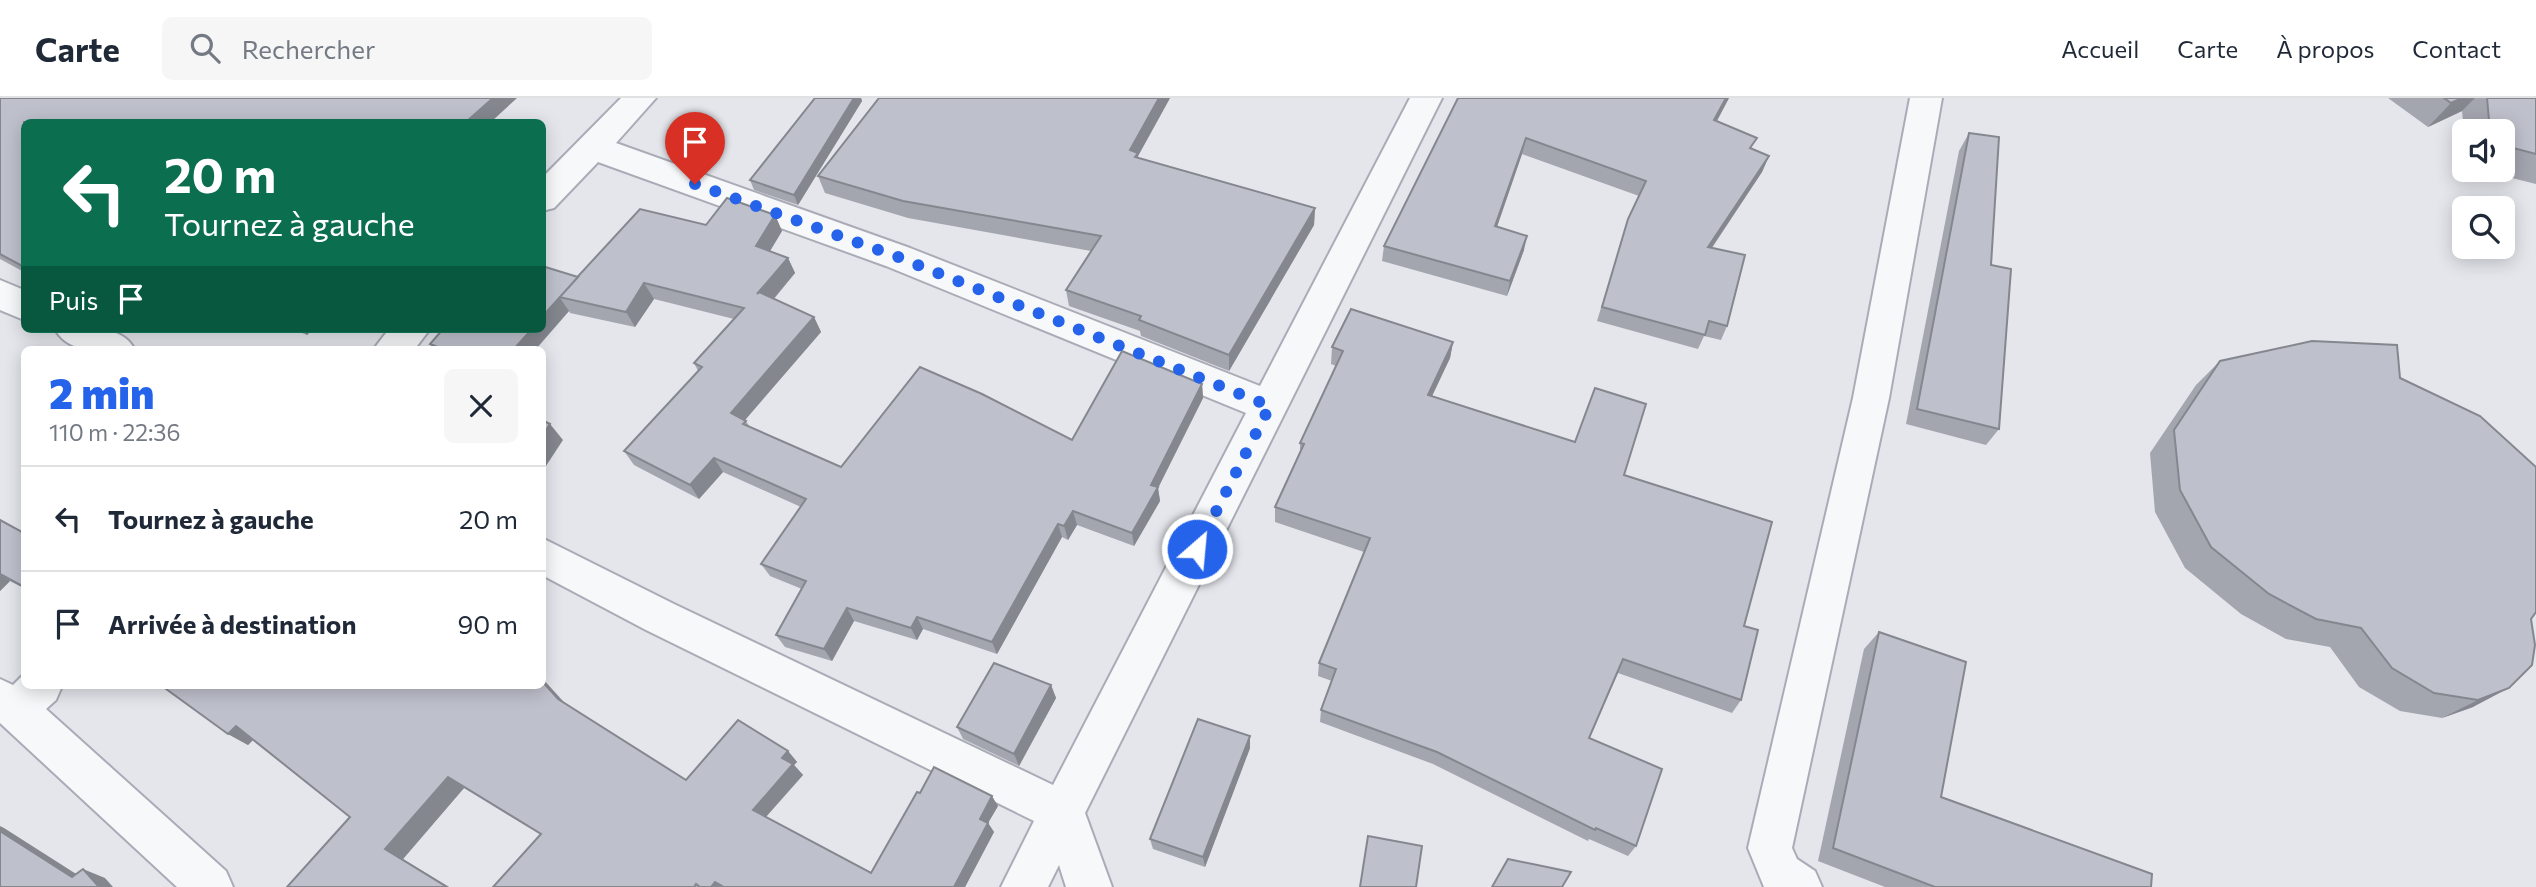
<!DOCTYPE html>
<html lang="fr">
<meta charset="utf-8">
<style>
:root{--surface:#fff;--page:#f6f6f7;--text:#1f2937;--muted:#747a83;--line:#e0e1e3;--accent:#2563eb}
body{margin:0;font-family:Commissioner,sans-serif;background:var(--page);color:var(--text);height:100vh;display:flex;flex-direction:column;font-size:26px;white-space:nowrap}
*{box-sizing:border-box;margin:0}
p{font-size:23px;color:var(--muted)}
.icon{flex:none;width:38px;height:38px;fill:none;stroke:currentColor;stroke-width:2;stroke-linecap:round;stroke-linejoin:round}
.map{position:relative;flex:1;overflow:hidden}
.side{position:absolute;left:21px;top:248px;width:525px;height:343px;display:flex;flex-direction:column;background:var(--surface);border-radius:10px;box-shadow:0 4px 18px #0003}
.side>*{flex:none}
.guide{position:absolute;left:21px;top:21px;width:525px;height:214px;border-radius:10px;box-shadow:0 4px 18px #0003;background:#0b6e4f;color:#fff;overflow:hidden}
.fabs{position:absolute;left:2452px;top:21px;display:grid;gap:14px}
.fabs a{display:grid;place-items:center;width:63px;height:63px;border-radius:10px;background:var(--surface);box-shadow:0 4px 18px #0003;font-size:35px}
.pin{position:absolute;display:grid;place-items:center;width:60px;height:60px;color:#fff;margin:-72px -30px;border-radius:50% 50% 50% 0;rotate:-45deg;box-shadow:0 0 7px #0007}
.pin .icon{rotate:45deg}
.me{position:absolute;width:77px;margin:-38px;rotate:27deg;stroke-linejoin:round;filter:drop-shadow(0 0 5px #0008)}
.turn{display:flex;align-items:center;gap:24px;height:147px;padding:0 28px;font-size:32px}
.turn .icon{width:91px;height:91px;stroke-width:2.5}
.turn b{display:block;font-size:49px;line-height:60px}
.then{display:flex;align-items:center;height:66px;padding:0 28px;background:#0003;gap:14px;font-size:26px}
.round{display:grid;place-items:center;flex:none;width:74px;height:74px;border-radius:10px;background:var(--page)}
.overview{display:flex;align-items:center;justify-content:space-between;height:119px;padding:0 28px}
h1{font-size:42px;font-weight:800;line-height:52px;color:var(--accent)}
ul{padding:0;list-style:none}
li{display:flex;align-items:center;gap:21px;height:105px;padding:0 28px;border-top:2px solid var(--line)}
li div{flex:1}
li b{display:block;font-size:26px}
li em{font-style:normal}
header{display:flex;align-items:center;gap:42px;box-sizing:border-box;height:98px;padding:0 35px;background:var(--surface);border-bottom:2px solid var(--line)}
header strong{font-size:33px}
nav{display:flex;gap:38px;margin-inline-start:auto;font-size:24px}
.search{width:490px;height:63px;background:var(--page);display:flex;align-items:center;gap:18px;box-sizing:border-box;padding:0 24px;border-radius:10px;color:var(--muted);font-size:26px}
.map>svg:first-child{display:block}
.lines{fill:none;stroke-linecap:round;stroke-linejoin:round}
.minor-casing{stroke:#a9acb7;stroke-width:4}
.minor{fill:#f7f8fa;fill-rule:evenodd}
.wall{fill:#a3a6af}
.shaded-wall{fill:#85878f}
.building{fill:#bec1cc;stroke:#85878f;stroke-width:2}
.route{stroke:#2563eb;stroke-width:12;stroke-dasharray:0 21.6}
</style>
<header>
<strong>Carte</strong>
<div class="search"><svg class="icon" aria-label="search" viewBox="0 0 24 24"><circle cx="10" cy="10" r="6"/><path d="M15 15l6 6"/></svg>Rechercher</div>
<nav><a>Accueil</a><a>Carte</a><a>À propos</a><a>Contact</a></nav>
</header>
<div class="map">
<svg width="2536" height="789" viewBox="0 0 2536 789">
<rect width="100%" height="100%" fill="#e4e6ec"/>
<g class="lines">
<!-- minor casing -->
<g class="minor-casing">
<g id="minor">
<path d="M 621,0 L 656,0 L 616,45 L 910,150 L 1260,288 L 1410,0 L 1442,0 L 1085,715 L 1112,789 L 1066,789 L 1059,767 L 1048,789 L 1001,789 L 1034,723 L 646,532 L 542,477 L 542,440 L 674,506 L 1053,687 L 1246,315 L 886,168 L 598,64 L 554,110 L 542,113 L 542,80 Z"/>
<path d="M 1910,0 L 1942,0 L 1889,300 L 1792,750 L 1797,761 L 1815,773 L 1822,789 L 1764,789 L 1748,750 L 1853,300 Z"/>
<path d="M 0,182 L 24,192 L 24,222 L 0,212 Z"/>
<path d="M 55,231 C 82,231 121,224 135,252 C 108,252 70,259 55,231 Z"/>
<path d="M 389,231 L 430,231 L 414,252 L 373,252 Z"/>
<path d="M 24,576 L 24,588 L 62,588 L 56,602 L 46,611 L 226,773 L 233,789 L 177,789 L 0,625 L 0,581 L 13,587 Z"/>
</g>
</g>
<!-- minor -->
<use href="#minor" class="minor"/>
</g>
<!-- wall -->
<g class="wall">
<path d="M 0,0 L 24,24 L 24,174 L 0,161 Z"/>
<path d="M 815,0 L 861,0 L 862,3 L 798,107 L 754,92 L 750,82 Z"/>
<path d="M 1170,0 L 1138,58 L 1138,60 L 1315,110 L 1314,127 L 1229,273 L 1141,238 L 1140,233 L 1069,208 L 1066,192 L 1091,153 L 908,120 L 825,95 L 818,78 Z"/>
<path d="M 1458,0 L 1729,0 L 1717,23 L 1753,52 L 1769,58 L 1762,74 L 1712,150 L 1727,228 L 1721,242 L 1704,238 L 1698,251 L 1597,223 L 1628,121 L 1639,98 L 1522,56 L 1497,129 L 1524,152 L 1507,198 L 1382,163 L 1384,148 Z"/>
<path d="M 2388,0 L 2536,0 L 2536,86 L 2480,72 L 2502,72 L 2502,33 L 2464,33 L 2462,13 L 2428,29 Z"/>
<path d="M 1969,35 L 1991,167 L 1999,331 L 1986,347 L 1906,326 L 1959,53 Z"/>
<path d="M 775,117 L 782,133 L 770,153 L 788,160 L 795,175 L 774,201 L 814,219 L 821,234 L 745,322 L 750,329 L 841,369 L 1072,342 L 1202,286 L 1203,300 L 1158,390 L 1160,403 L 1134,448 L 1077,427 L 1068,442 L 1062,439 L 997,556 L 923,531 L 917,542 L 854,523 L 832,563 L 785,549 L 776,537 L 802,491 L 770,478 L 761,466 L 801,409 L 723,374 L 699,401 L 634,367 L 624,353 L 698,273 L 694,265 L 734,221 L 654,201 L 635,229 L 570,215 L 569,213 L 535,252 L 435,252 L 430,246 L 542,168 L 578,179 L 706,127 Z"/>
<path d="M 292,231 L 313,231 L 307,237 Z"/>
<path d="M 1453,244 L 1450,260 L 1432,298 L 1624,377 L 1744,528 L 1741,602 L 1732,615 L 1618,575 L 1589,640 L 1636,748 L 1628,758 L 1589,741 L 1588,743 L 1433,666 L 1320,624 L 1321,612 L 1332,583 L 1318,578 L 1319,565 L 1364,454 L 1275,424 L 1275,409 L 1300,354 L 1300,345 L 1336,268 L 1331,266 L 1332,249 Z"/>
<path d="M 2220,263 L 2400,280 L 2531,521 L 2535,547 L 2473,609 L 2442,620 L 2400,613 L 2359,589 L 2330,549 L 2286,541 L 2241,516 L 2185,470 L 2155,414 L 2150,355 L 2196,287 Z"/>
<path d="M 0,422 L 24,435 L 24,490 L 10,483 L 0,493 Z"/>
<path d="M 1879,534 L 1941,699 L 2151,789 L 1885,789 L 1818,763 L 1864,551 Z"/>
<path d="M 1051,587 L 1056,600 L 1019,668 L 963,641 L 957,629 Z"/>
<path d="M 565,605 L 686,682 L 788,653 L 797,664 L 794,667 L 803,677 L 766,719 L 871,775 L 920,695 L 998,708 L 988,725 L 994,734 L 965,789 L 493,789 L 541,736 L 464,690 L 403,761 L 287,789 L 350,719 L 253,642 L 248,647 L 228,636 Z"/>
<path d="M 1250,650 L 1205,769 L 1153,751 L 1150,741 Z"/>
</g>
<!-- shaded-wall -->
<g class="shaded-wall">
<path d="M 493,0 L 517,0 L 491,24 L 466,24 Z"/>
<path d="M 854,0 L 861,0 L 862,3 L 798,107 L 794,97 Z"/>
<path d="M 1159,0 L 1170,0 L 1138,58 L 1140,72 L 1130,52 Z"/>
<path d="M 1726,0 L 1729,0 L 1709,37 L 1714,22 Z"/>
<path d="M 2462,0 L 2475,0 L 2462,13 L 2428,29 L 2451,5 Z"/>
<path d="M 1526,40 L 1522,56 L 1492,143 L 1495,128 Z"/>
<path d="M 1769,58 L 1762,74 L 1702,164 L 1708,149 Z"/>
<path d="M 1315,110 L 1314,127 L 1229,273 L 1229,257 Z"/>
<path d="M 775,117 L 782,133 L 764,163 L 756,148 Z"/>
<path d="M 1527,138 L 1524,152 L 1507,198 L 1510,183 Z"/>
<path d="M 788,160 L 795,175 L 764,212 L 757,196 Z"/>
<path d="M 644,185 L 654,201 L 635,229 L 626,214 Z"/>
<path d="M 560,200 L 569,213 L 535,252 L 513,252 L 532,231 L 542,231 L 542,219 Z"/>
<path d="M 814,219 L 821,234 L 739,329 L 731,315 Z"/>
<path d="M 302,231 L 313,231 L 307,237 Z"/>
<path d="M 1453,244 L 1450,260 L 1425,313 L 1428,297 Z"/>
<path d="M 1202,286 L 1203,300 L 1158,390 L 1160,403 L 1134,448 L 1132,435 L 1151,387 Z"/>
<path d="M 550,326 L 563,342 L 542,374 L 542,338 Z"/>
<path d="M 714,360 L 723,374 L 699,401 L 690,387 Z"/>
<path d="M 1073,413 L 1077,427 L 1068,442 L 1064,428 Z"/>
<path d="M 1058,426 L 1062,439 L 997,556 L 992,544 Z"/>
<path d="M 0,477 L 10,483 L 0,493 Z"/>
<path d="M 847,510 L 854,523 L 832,563 L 824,551 Z"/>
<path d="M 917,519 L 923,531 L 917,542 L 911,530 Z"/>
<path d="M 542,580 L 572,613 L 558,601 L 542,583 Z"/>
<path d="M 1051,587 L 1056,600 L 1019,668 L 1014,656 Z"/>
<path d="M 2509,590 L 2473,609 L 2442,620 L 2478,602 Z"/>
<path d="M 236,628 L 256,639 L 248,647 L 228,636 Z"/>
<path d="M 1250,638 L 1250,650 L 1205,769 L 1203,759 Z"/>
<path d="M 788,653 L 797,664 L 794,667 L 803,677 L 763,722 L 753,712 L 782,660 Z"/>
<path d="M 448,679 L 464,690 L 403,761 L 449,789 L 447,789 L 385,751 Z"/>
<path d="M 992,698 L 998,708 L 988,725 L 994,734 L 965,789 L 954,789 L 980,721 Z"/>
<path d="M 0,728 L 4,730 L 95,788 L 72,779 L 0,733 Z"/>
<path d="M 83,771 L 105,780 L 113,789 L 99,789 Z"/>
<path d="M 715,784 L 722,789 L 711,789 Z"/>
</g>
<!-- building -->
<g class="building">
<path d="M 0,0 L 493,0 L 466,24 L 24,24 L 24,169 L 0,156 Z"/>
<path d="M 815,0 L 854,0 L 794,97 L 750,82 Z"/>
<path d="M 879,0 L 1159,0 L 1130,52 L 1138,55 L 1135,59 L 1315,110 L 1229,257 L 1139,222 L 1141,218 L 1066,192 L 1101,138 L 903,103 L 818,78 Z"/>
<path d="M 1458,0 L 1726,0 L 1714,22 L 1757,40 L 1750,50 L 1769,58 L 1708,149 L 1745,157 L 1727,228 L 1709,223 L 1705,237 L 1602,209 L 1628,121 L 1646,83 L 1526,40 L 1495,128 L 1527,138 L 1510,183 L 1384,148 Z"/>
<path d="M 2444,0 L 2462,0 L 2451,5 Z"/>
<path d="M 2487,0 L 2536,0 L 2536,56 L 2502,47 L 2502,33 L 2490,33 Z"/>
<path d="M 1969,35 L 1999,39 L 1991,167 L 2011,171 L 1999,331 L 1917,311 Z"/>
<path d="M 727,100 L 775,117 L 756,148 L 788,160 L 757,196 L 759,194 L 814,219 L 731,315 L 746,323 L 743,326 L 841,369 L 920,269 L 982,296 L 1072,342 L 1122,253 L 1202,286 L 1151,387 L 1158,389 L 1132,435 L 1073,413 L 1064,428 L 1058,426 L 992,544 L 917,519 L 911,530 L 847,510 L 824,551 L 776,537 L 806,483 L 761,466 L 806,401 L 714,360 L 690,387 L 624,353 L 702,269 L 694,265 L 744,210 L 644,185 L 626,214 L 559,199 L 640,111 L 706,127 Z"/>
<path d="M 542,168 L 578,179 L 542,219 Z"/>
<path d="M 1351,211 L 1453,244 L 1428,297 L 1575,344 L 1595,290 L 1646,306 L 1624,377 L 1772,424 L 1744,528 L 1758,532 L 1741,602 L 1623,561 L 1589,640 L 1662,671 L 1636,748 L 1596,730 L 1595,732 L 1437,654 L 1321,612 L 1336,571 L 1319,565 L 1370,440 L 1275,409 L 1304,346 L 1300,345 L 1343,253 L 1332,249 Z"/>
<path d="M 443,231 L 532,231 L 513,252 L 445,252 L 430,246 Z"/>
<path d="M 2312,243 L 2397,247 L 2400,280 L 2480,318 L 2536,369 L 2536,514 L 2531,521 L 2535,547 L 2532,567 L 2509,590 L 2478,602 L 2434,595 L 2392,570 L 2361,530 L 2316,521 L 2269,496 L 2211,449 L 2180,392 L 2174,332 L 2220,263 Z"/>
<path d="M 542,322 L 550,326 L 542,338 Z"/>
<path d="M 0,422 L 24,435 L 24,489 L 0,476 Z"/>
<path d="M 1879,534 L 1966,564 L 1941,699 L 2152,776 L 2151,789 L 1935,789 L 1833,750 Z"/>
<path d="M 994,565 L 1051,587 L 1014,656 L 957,629 Z"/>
<path d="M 542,583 L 558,601 L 686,682 L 738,622 L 788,653 L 782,660 L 793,666 L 753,712 L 871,775 L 917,694 L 920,695 L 934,669 L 992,698 L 980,721 L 988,725 L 954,789 L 724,789 L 715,784 L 711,789 L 700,789 L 696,786 L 694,789 L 493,789 L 541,736 L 448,679 L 385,751 L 447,789 L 287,789 L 350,719 L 236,628 L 228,636 L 162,588 L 542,588 Z"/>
<path d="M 1198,621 L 1250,638 L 1203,759 L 1150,741 Z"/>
<path d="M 0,733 L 72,779 L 83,771 L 99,789 L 0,789 Z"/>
<path d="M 1368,738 L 1422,748 L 1416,789 L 1360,789 Z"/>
<path d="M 1508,761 L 1571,774 L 1562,789 L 1492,789 Z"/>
</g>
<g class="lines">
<!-- route -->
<path class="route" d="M 695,86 L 898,159 L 1270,308 L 1197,451"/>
</g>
</svg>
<div class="fabs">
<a><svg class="icon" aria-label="sound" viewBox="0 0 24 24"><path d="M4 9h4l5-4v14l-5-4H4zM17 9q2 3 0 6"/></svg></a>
<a><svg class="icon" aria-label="search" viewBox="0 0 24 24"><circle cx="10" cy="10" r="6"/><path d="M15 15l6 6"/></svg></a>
</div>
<div class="pin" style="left:695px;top:86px;background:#d93025"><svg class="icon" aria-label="arrive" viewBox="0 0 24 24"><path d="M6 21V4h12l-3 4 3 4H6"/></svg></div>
<svg class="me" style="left:1197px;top:451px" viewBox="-20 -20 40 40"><circle r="17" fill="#2563eb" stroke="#fff" stroke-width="3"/><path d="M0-11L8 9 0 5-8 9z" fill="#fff"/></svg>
<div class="guide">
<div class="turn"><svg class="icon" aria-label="left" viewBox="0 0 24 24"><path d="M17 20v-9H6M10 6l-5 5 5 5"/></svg><div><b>20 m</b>Tournez à gauche</div></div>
<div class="then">Puis<svg class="icon" aria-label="arrive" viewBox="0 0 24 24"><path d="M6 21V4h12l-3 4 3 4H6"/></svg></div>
</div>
<section class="side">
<div class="overview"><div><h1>2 min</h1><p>110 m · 22:36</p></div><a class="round"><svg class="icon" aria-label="close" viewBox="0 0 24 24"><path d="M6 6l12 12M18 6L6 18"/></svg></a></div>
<ul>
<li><svg class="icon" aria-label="left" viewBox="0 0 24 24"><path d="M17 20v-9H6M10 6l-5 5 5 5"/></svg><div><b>Tournez à gauche</b></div><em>20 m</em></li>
<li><svg class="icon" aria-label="arrive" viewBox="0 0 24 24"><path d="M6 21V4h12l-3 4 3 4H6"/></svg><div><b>Arrivée à destination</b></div><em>90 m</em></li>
</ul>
</section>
</div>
